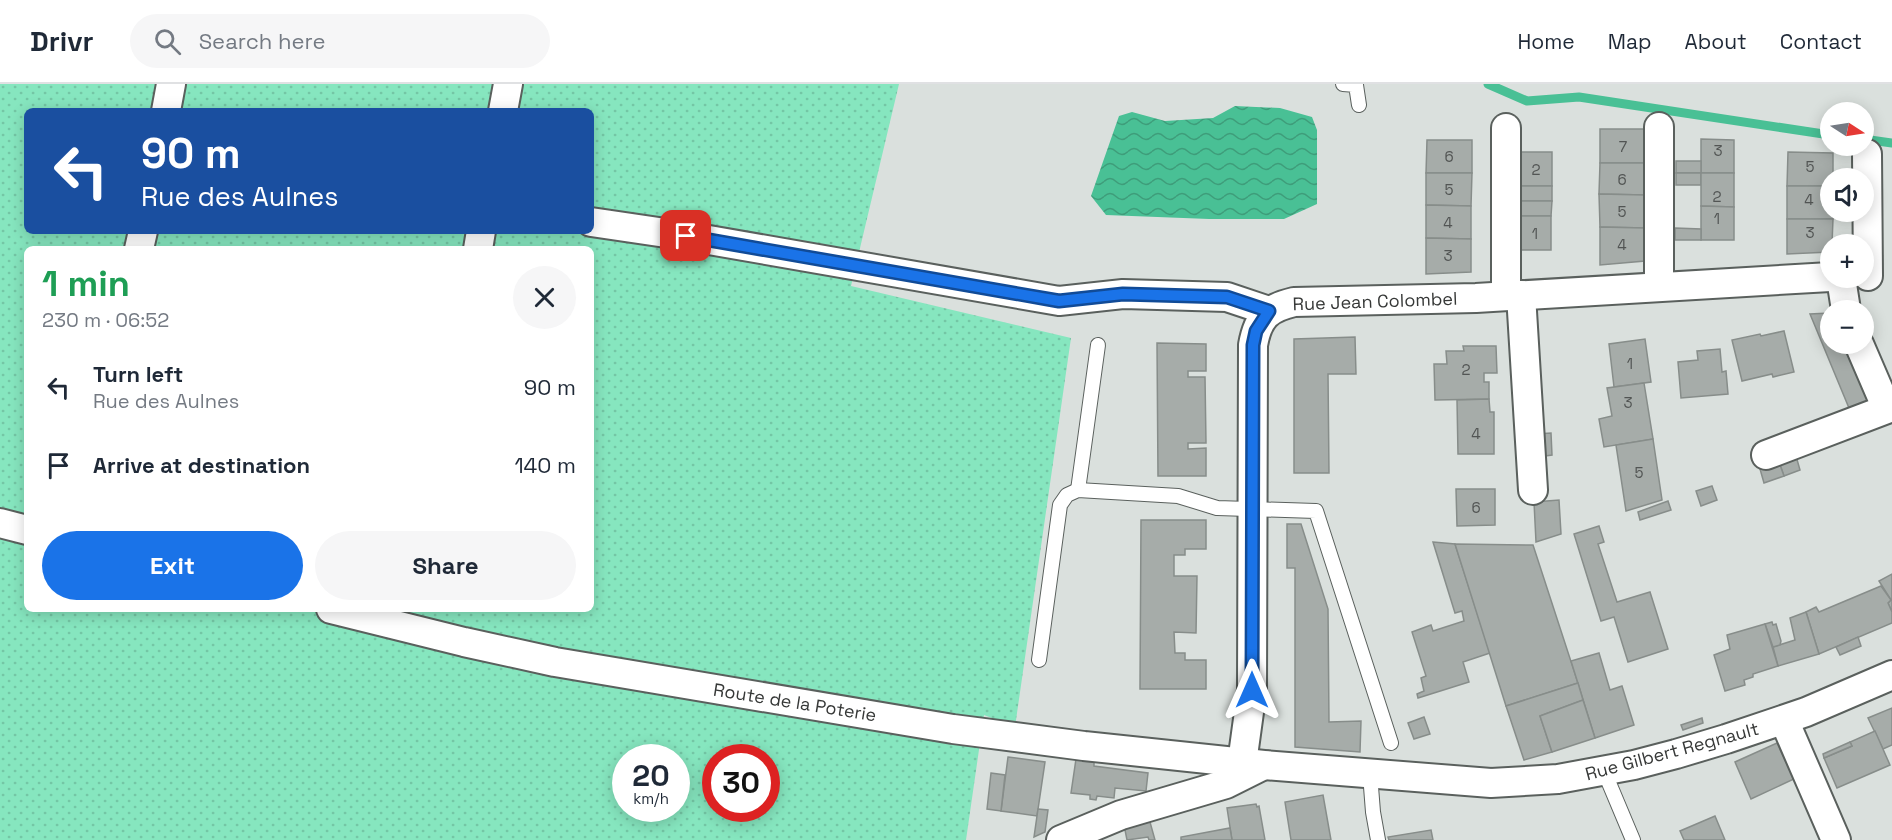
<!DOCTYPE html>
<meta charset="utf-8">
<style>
:root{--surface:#fff;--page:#f6f6f7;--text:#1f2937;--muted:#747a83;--line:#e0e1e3;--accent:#1a73e8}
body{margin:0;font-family:"Space Grotesk",sans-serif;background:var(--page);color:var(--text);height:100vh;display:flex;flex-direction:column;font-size:22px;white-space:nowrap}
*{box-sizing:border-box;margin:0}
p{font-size:20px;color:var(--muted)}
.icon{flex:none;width:33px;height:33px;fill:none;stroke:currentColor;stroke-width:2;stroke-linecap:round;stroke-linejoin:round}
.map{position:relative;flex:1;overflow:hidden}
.side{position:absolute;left:24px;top:162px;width:570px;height:366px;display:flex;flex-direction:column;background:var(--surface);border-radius:9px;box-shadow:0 3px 15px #0003}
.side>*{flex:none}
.guide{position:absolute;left:24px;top:24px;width:570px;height:126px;border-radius:9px;box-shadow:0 3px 15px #0003;background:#1a4fa0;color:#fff;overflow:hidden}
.needle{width:39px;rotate:102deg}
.controls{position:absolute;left:1820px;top:18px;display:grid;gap:12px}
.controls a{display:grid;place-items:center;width:54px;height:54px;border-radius:50%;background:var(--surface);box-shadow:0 3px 15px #0003;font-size:30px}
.speed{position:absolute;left:612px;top:660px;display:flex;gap:12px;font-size:30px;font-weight:700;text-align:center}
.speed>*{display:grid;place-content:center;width:78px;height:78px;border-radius:50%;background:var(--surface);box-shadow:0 3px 15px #0003;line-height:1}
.speed small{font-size:15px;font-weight:400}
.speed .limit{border:9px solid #d22;background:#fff;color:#111}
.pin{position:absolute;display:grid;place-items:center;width:51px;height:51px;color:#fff;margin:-26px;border-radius:12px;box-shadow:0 3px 9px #0006}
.me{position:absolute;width:66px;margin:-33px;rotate:0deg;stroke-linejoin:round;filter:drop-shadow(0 0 4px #0008)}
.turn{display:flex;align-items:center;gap:21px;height:126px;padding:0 18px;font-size:27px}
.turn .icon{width:78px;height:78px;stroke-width:2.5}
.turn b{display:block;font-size:42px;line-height:51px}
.round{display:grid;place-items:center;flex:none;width:63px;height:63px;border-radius:32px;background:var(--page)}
.headline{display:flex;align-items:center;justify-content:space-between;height:102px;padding:0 18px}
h1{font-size:36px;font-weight:800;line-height:45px;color:#1e9e55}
.primary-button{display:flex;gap:12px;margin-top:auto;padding:12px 18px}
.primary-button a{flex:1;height:69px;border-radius:36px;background:var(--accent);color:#fff;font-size:24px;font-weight:800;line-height:69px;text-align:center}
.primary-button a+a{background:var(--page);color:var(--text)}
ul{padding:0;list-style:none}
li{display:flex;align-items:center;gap:18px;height:78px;padding:0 18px}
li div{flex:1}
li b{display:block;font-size:22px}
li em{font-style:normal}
header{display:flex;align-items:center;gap:36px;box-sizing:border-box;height:84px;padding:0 30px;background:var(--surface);border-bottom:2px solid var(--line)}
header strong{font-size:28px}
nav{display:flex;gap:33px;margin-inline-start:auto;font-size:21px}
.search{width:420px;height:54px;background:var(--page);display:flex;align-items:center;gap:15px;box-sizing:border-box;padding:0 21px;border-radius:33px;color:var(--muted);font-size:22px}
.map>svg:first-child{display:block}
.grass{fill:url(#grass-dots);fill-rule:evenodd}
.water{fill:url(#water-waves)}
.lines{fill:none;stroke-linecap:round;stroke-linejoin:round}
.stream{stroke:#49c095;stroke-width:9}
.building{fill:#a6aca9;stroke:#878d8a;stroke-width:1.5}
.lane-casing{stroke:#5a605d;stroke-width:16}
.street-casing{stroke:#5a605d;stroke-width:32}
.lane{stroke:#fff;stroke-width:14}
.street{stroke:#fff;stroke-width:28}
.route-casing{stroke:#114b97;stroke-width:15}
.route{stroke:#1a73e8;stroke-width:10}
.labels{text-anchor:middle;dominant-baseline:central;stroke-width:4.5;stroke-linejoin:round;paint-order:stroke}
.number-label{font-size:15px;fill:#525554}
.street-label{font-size:18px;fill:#363837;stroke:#fff}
</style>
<header>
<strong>Drivr</strong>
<div class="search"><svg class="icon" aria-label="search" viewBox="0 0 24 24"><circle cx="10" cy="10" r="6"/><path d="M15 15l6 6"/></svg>Search here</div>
<nav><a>Home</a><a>Map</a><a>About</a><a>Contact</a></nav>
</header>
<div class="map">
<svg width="1892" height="756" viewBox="0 0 1892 756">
<defs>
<pattern id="grass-dots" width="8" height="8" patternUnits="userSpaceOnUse" patternTransform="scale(1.5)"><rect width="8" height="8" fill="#86e6bf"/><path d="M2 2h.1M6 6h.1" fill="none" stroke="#74c6a5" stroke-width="1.8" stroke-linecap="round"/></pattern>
<pattern id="water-waves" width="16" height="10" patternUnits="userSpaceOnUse" patternTransform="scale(1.5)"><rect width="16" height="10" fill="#49c095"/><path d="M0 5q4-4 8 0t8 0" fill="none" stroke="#3e9d7a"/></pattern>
</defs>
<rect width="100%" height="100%" fill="#dae0dd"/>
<!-- grass -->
<path class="grass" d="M 0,0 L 899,0 L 851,202 L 1071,254 L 1015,643 L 984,631 L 966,756 L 0,756 ZM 27,27 L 591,27 L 591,147 L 27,147 ZM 27,165 L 591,165 L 591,525 L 27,525 ZM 626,674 L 676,674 L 676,724 L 626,724 ZM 716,674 L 766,674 L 766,724 L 716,724 Z"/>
<!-- water -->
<path class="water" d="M 1235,22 L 1280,24 L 1312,33 L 1317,46 L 1317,120 L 1284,135 L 1209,135 L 1106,131 L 1091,112 L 1119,32 L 1132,28 L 1165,37 L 1213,34 Z"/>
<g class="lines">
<!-- stream -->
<g class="stream">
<path d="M 1488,0 L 1527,17 L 1579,13 L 1830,51"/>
<path d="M 1863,55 L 1892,59"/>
</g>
</g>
<!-- building -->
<g class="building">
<path d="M 1600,45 L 1646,45 L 1645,79 L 1600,79 Z"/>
<path d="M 1701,55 L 1734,56 L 1734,89 L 1701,89 Z"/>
<path d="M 1427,56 L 1472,56 L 1472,89 L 1426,89 Z"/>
<path d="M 1520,68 L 1552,68 L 1552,102 L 1519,102 Z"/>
<path d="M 1788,68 L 1833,69 L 1833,94 L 1830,94 L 1830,102 L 1787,102 Z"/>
<rect x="1676" y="77" width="25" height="12"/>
<path d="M 1600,79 L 1645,79 L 1645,111 L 1599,110 Z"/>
<path d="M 1426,89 L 1472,89 L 1471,122 L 1426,121 Z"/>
<rect x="1676" y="89" width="25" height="12"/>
<path d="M 1701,89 L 1734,89 L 1734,123 L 1701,122 Z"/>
<rect x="1519" y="102" width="33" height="15"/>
<path d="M 1787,102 L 1830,102 L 1830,128 L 1833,128 L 1833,135 L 1787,135 Z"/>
<path d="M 1599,110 L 1645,111 L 1645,144 L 1600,143 Z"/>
<path d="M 1519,117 L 1552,117 L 1551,132 L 1519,132 Z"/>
<path d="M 1426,121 L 1471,122 L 1471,155 L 1426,154 Z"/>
<path d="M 1701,122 L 1734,123 L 1734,156 L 1701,156 Z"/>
<rect x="1519" y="132" width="32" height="34"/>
<path d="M 1787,135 L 1833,135 L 1832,160 L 1830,160 L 1830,168 L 1787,170 Z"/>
<path d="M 1600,143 L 1645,144 L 1645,177 L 1600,181 Z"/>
<path d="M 1675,144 L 1701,145 L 1701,156 L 1675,156 Z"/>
<path d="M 1426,154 L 1471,155 L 1471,188 L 1426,190 Z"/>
<path d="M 1830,229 L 1830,260 L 1847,260 L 1870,317 L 1849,324 L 1810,230 Z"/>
<path d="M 1784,247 L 1794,288 L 1773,293 L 1772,290 L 1742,297 L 1732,256 L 1760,250 L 1761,252 Z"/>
<path d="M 1355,253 L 1356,290 L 1328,290 L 1329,389 L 1294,389 L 1294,255 Z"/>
<path d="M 1645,255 L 1651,298 L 1614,303 L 1609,260 Z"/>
<path d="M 1157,259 L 1206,260 L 1206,287 L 1188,287 L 1188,293 L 1205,293 L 1206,359 L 1188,359 L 1188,365 L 1206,364 L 1206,392 L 1158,392 Z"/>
<path d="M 1463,262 L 1496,262 L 1497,289 L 1484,289 L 1484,298 L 1489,298 L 1489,315 L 1435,316 L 1434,280 L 1447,280 L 1446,267 L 1464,267 Z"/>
<path d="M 1720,265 L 1722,288 L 1726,287 L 1728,310 L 1681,314 L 1678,278 L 1698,276 L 1697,267 Z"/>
<path d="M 1644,299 L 1653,355 L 1604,363 L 1599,335 L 1612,332 L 1607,304 Z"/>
<path d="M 1489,315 L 1490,328 L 1494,328 L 1494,370 L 1458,370 L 1457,316 Z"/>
<path d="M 1551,349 L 1552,371 L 1538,373 L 1536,350 Z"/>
<path d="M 1653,355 L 1662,416 L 1626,427 L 1616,361 Z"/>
<path d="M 1796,372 L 1800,386 L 1784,392 L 1779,378 Z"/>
<path d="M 1779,378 L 1784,392 L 1764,399 L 1760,385 Z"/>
<path d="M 1712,402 L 1717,416 L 1701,422 L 1696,407 Z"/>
<path d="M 1456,405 L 1495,405 L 1495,441 L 1457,442 Z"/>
<path d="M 1559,416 L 1561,450 L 1536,458 L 1534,418 Z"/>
<path d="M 1668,417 L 1671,426 L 1640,436 L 1638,428 Z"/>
<path d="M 1141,436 L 1206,436 L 1206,465 L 1185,465 L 1185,471 L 1174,471 L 1174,492 L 1197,492 L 1196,549 L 1174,548 L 1175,569 L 1185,569 L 1185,576 L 1206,576 L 1206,605 L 1140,605 Z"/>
<path d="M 1287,440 L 1301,440 L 1328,525 L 1329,638 L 1361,637 L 1360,668 L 1295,663 L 1295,484 L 1287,484 Z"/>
<path d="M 1599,442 L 1604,458 L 1598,460 L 1617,518 L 1650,508 L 1668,565 L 1628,578 L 1614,533 L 1601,537 L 1574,450 Z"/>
<path d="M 1433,458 L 1455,460 L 1490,569 L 1463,578 L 1469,598 L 1418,614 L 1417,610 L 1424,607 L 1421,594 L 1426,592 L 1412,548 L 1431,541 L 1433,547 L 1464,537 L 1462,527 L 1455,529 Z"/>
<path d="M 1455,460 L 1533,461 L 1578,599 L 1506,622 Z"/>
<path d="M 1892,490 L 1892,528 L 1888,519 L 1891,516 L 1879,497 Z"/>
<path d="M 1881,502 L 1891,516 L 1888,519 L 1892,528 L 1892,539 L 1819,570 L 1806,528 L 1816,523 L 1819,528 Z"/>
<path d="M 1806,528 L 1819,570 L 1778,582 L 1773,563 L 1795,556 L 1790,534 Z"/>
<path d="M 1772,538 L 1773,541 L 1776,540 L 1781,557 L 1780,561 L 1773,563 L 1765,540 Z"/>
<path d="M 1765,540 L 1778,582 L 1753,590 L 1753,593 L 1744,596 L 1745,601 L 1725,607 L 1714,571 L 1730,565 L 1727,551 Z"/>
<path d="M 1858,553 L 1861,562 L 1840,571 L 1836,563 Z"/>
<path d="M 1599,569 L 1610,606 L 1622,602 L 1634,641 L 1595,654 L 1571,577 Z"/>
<path d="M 1578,599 L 1583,616 L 1540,632 L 1552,668 L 1524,676 L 1506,622 Z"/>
<path d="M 1583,616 L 1595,654 L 1552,668 L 1540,632 Z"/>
<path d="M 1892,624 L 1892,661 L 1883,665 L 1868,634 Z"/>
<path d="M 1424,633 L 1430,650 L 1414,655 L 1408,639 Z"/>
<path d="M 1702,634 L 1703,639 L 1683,646 L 1681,641 Z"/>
<path d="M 1875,647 L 1890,681 L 1837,704 L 1824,674 L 1852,662 L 1850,658 Z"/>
<path d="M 1850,658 L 1852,662 L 1824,674 L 1823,670 Z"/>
<path d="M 1777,659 L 1794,695 L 1751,715 L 1735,678 Z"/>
<path d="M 1008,673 L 1045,678 L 1037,732 L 1001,727 Z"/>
<path d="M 1076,675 L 1094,678 L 1094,682 L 1148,689 L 1146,707 L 1115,704 L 1114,714 L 1097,712 L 1096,716 L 1090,715 L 1090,711 L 1071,709 Z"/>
<path d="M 991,689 L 1005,691 L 1001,727 L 987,725 Z"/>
<path d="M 1323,711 L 1331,756 L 1291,756 L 1285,718 Z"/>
<path d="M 1256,720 L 1257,723 L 1259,722 L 1265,756 L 1232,756 L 1227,724 Z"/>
<path d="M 1038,725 L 1048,726 L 1045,748 L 1034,753 Z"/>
<path d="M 1715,732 L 1725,756 L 1684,756 L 1680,747 Z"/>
<path d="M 1143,736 L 1150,738 L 1155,756 L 1149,756 L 1148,753 L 1127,756 L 1124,741 Z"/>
<path d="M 1230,744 L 1232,756 L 1181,756 L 1181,753 Z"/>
<path d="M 1431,746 L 1433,756 L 1389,756 L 1388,753 Z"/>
</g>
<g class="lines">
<!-- lane casing -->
<g class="lane-casing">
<g id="lane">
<path d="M 1343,0 L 1356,1 L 1359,21"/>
<path d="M 1078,406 L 1098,261"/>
<path d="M 1039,576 L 1060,421 L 1067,411 L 1078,406 L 1178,412 L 1217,424 L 1316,427 L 1391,659"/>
<path d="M 1604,687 L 1633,756"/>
<path d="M 1370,690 L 1373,728 L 1378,756"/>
</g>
</g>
<!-- street casing -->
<g class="street-casing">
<g id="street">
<path d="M 166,27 L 171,0"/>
<path d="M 503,27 L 508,0"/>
<path d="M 1659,43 L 1659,202"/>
<path d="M 1506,44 L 1506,212"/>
<path d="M 1867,70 L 1868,192"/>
<path d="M 591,138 L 686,152 L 1059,217 L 1123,210 L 1227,213 L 1269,227"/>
<path d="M 139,165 L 143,147"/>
<path d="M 478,165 L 481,147"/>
<path d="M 1841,194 L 1846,226"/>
<path d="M 1521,211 L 1533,406"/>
<path d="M 1766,371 L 1887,325 L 1859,260"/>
<path d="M 0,439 L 27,446"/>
<path d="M 331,525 L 464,558 L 555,578 L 953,645 L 1084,662 L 1264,681 L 1491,699 L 1558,695 L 1634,681 L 1676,670 L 1726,655 L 1806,628 L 1892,591"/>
<path d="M 1784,636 L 1836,756"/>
<path d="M 1242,679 L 1252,606 L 1253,261 C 1258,233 1268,224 1294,218 L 1476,214 L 1830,193"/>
<path d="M 1061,756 L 1121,731 L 1226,700 L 1264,681"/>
</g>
</g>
<!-- lane -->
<use href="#lane" class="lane"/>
<!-- street -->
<use href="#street" class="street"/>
</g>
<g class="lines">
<!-- route casing -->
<g class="route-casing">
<path id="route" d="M 686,152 L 1059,217 L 1123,210 L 1227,213 L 1269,227 L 1256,247 L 1253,261 L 1252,606"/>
</g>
<!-- route -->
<use href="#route" class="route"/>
</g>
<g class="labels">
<!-- number labels -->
<g class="number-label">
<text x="1623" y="62">7</text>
<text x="1718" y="66">3</text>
<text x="1449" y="72">6</text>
<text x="1810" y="82">5</text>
<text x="1536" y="85">2</text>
<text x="1622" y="95">6</text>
<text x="1449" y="105">5</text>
<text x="1717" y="112">2</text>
<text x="1809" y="115">4</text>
<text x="1622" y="127">5</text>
<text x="1717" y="134">1</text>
<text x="1448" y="138">4</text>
<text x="1810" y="148">3</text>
<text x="1535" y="149">1</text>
<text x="1622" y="160">4</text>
<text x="1448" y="171">3</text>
<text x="1630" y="279">1</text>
<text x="1466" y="285">2</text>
<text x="1628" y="318">3</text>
<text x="1476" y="349">4</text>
<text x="1639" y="388">5</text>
<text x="1476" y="423">6</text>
</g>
<!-- street labels -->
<g class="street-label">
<text transform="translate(1375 217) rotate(-2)">Rue Jean Colombel</text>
<text transform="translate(795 618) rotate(9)">Route de la Poterie</text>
<text transform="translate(1672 667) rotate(-15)">Rue Gilbert Regnault</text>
</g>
</g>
</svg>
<div class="controls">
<a><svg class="needle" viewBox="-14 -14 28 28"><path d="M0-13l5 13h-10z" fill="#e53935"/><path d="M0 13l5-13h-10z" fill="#747a83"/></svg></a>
<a><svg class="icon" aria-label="sound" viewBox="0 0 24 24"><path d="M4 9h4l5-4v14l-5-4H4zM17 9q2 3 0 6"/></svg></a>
<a>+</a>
<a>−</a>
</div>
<div class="speed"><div>20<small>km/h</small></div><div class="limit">30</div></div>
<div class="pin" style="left:686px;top:152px;background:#d93025"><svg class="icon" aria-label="arrive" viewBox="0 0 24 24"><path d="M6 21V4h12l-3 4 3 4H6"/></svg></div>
<svg class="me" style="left:1252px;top:606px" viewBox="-20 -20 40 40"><path d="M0-17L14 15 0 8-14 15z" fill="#1a73e8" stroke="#fff" stroke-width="4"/></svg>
<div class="guide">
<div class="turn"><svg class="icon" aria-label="left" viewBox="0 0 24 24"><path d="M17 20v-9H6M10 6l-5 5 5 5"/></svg><div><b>90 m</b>Rue des Aulnes</div></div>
</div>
<section class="side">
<div class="headline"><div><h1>1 min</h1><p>230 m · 06:52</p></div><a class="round"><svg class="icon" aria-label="close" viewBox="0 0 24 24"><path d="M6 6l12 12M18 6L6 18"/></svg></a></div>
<ul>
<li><svg class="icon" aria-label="left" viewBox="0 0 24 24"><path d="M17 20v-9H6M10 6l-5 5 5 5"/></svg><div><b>Turn left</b><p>Rue des Aulnes</p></div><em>90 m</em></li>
<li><svg class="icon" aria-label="arrive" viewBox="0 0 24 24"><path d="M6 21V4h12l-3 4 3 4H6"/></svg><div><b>Arrive at destination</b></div><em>140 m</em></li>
</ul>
<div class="primary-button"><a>Exit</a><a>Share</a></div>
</section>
</div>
